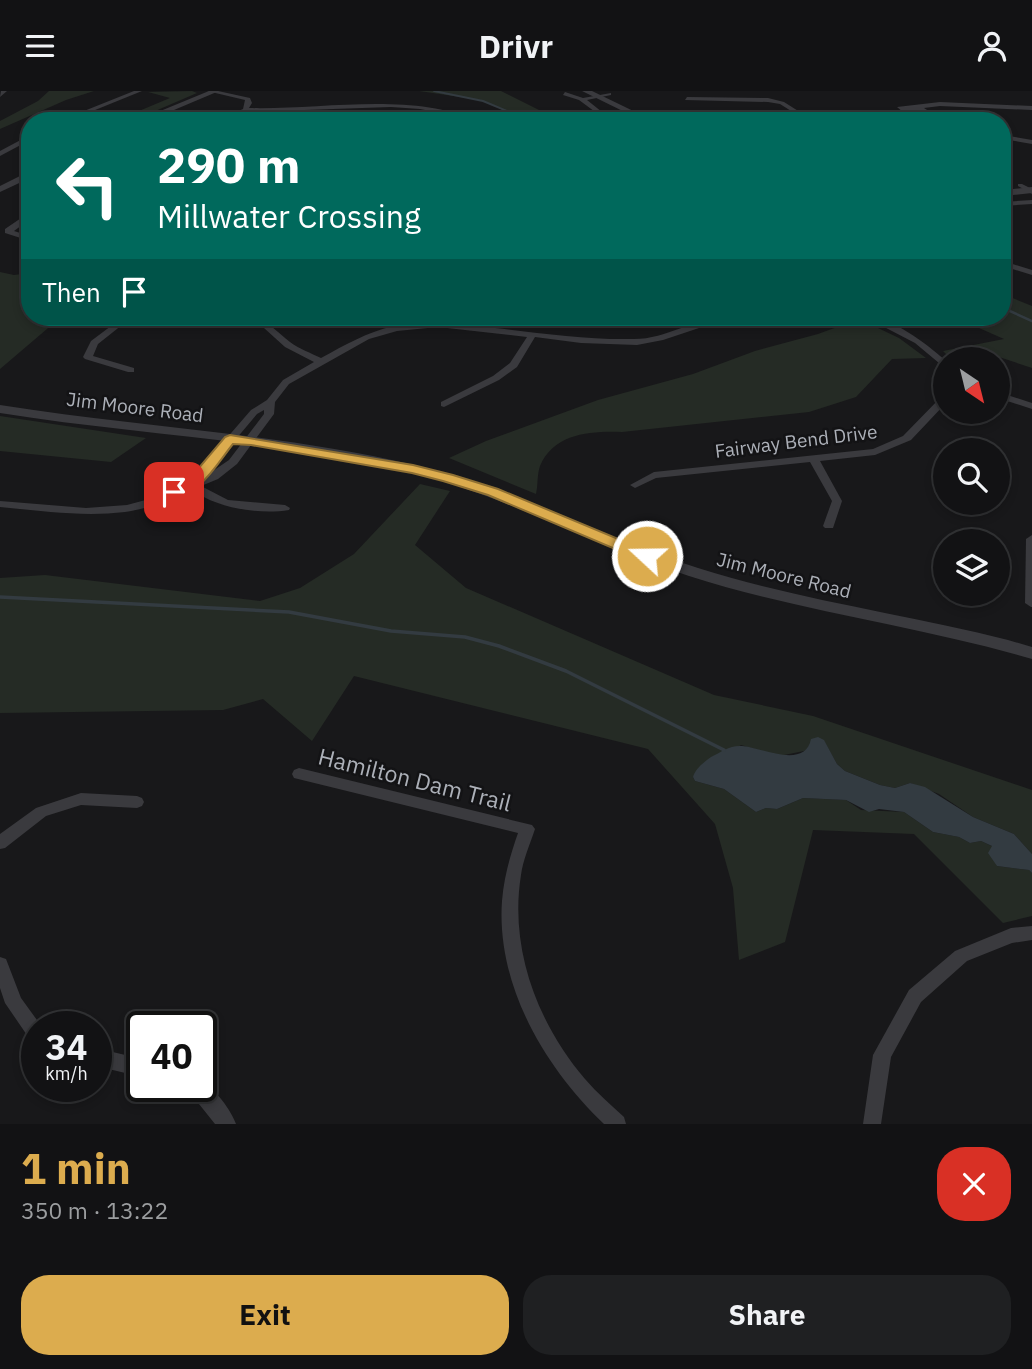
<!DOCTYPE html>
<meta charset="utf-8">
<style>
:root{--surface:#121214;--page:#1f2022;--text:#f1f3f6;--muted:#9c9ea0;--line:#313234;--accent:#dcac4e}
body{margin:0;font-family:"IBM Plex Sans",sans-serif;background:var(--page);color:var(--text);height:100vh;display:flex;flex-direction:column;font-size:26px;white-space:nowrap}
*{box-sizing:border-box;margin:0}
p{font-size:23px;color:var(--muted)}
.icon{flex:none;width:38px;height:38px;fill:none;stroke:currentColor;stroke-width:2;stroke-linecap:round;stroke-linejoin:round}
.map{position:relative;height:1033px;overflow:hidden}
.sheet{display:flex;flex-direction:column;background:var(--surface);flex:1}
.sheet>*{flex:none}
.guide{position:absolute;left:21px;top:21px;width:990px;height:214px;border-radius:28px;box-shadow:0 4px 10px #0003,0 0 0 2px var(--line);background:#00695c;color:#fff;overflow:hidden}
.needle{width:46px;rotate:145deg}
.controls{position:absolute;left:933px;top:256px;display:grid;gap:14px}
.controls a{display:grid;place-items:center;width:77px;height:77px;border-radius:50%;background:var(--surface);box-shadow:0 4px 10px #0003,0 0 0 2px var(--line);font-size:35px}
.speed{position:absolute;left:21px;top:920px;display:flex;gap:14px;font-size:35px;font-weight:700;text-align:center}
.speed>*{display:grid;place-content:center;width:91px;height:91px;border-radius:50%;background:var(--surface);box-shadow:0 4px 10px #0003,0 0 0 2px var(--line);line-height:1}
.speed small{font-size:18px;font-weight:400}
.speed .limit{border:4px solid #111;border-radius:10px;background:#fff;color:#111}
.pin{position:absolute;display:grid;place-items:center;width:60px;height:60px;color:#fff;margin:-30px;border-radius:14px;box-shadow:0 4px 10px #0006}
.me{position:absolute;width:77px;margin:-38px;rotate:291deg;stroke-linejoin:round;filter:drop-shadow(0 0 5px #0008)}
.turn{display:flex;align-items:center;gap:24px;height:147px;padding:0 21px;font-size:32px}
.turn .icon{width:91px;height:91px;stroke-width:2.5}
.turn b{display:block;font-size:49px;line-height:60px}
.then{display:flex;align-items:center;height:66px;padding:0 21px;background:#0003;gap:14px;font-size:26px}
.round{display:grid;place-items:center;flex:none;width:74px;height:74px;border-radius:28px;background:var(--page)}
.overview{display:flex;align-items:center;justify-content:space-between;height:119px;padding:0 21px}
h1{font-size:42px;font-weight:700;line-height:52px;color:var(--accent)}
.primary-button{display:flex;gap:14px;margin-top:auto;padding:14px 21px}
.primary-button a{flex:1;height:80px;border-radius:28px;background:var(--accent);color:#111;font-size:28px;font-weight:700;line-height:80px;text-align:center}
.primary-button a+a{background:var(--page);color:var(--text)}
header{display:flex;justify-content:space-between;align-items:center;height:91px;padding:0 21px;background:var(--surface);font-size:32px;font-weight:700}
.map>svg:first-child{display:block}
.green{fill:#252b25}
.water{fill:#333b41}
.lines{fill:none;stroke-linecap:round;stroke-linejoin:round}
.stream-far2{stroke:#333b41;stroke-width:2}
.stream-far1{stroke:#333b41;stroke-width:2.5}
.stream{stroke:#333b41;stroke-width:3.5}
.minor{fill:#3a3a3e;fill-rule:evenodd}
.tertiary{fill:#3a3a3e;fill-rule:evenodd}
.route{fill:#dcac4e;stroke:#8f7033;stroke-width:2}
.labels{text-anchor:middle;dominant-baseline:central;stroke-width:5;stroke-linejoin:round;paint-order:stroke}
.street-label{font-size:19px;fill:#acb0b8;stroke:#131315}
.near-street-label{font-size:23px;fill:#acb0b8;stroke:#131315}
</style>
<header><svg class="icon" aria-label="menu" viewBox="0 0 24 24"><path d="M4 6h16M4 12h16M4 18h16"/></svg>Drivr<svg class="icon" aria-label="person" viewBox="0 0 24 24"><circle cx="12" cy="8" r="4"/><path d="M4 21q1-7 8-7t8 7"/></svg></header>
<div class="map">
<svg width="1032" height="1033" viewBox="0 0 1032 1033">
<rect width="100%" height="100%" fill="#18181a"/>
<!-- green -->
<g class="green">
<path d="M 49,0 L 94,0 L 66,9 L 0,38 L 0,30 L 38,10 Z"/>
<path d="M 192,0 L 197,2 L 132,30 L 115,30 L 170,7 L 148,1 Z"/>
<path d="M 419,0 L 501,0 L 561,30 L 527,30 L 481,9 Z"/>
<path d="M 0,181 L 14,184 L 30,182 L 30,226 L 61,226 L 0,278 Z"/>
<path d="M 1003,203 L 1032,215 L 1032,277 L 981,260 L 949,266 L 943,260 L 1004,248 L 954,226 L 1003,226 Z"/>
<path d="M 859,228 L 899,247 L 926,267 L 892,268 L 856,306 L 809,321 L 622,341 C 591,340 554,342 540,375 C 537,383 538,395 536,403 L 449,367 L 486,350 L 598,309 L 693,283 L 755,260 L 818,243 Z"/>
<path d="M 0,325 L 146,347 L 111,371 L 0,360 Z"/>
<path d="M 420,393 L 450,400 L 415,454 L 466,497 L 714,604 L 813,625 L 1032,699 L 1032,763 L 1014,743 L 973,726 L 939,703 L 910,692 L 895,697 L 880,694 L 845,680 L 837,673 L 824,650 L 804,660 L 779,665 L 741,654 L 693,686 L 695,690 L 724,698 L 756,721 L 766,717 L 777,718 L 803,707 L 846,709 L 861,719 L 904,721 L 933,741 L 959,746 L 970,752 L 981,750 L 992,755 L 997,775 L 1029,779 L 1032,782 L 1032,825 L 1003,832 L 914,743 L 813,739 L 785,851 L 739,869 L 733,797 L 715,733 L 648,658 L 354,585 L 312,650 L 263,608 L 223,619 L 0,622 L 0,487 L 45,484 L 260,510 L 300,497 L 354,463 Z"/>
</g>
<!-- water -->
<path class="water" d="M 818,646 L 824,649 L 837,673 L 845,680 L 880,694 L 895,697 L 910,692 L 925,696 L 973,726 L 1014,743 L 1032,763 L 1032,782 L 1029,779 L 997,775 L 988,762 L 992,755 L 981,750 L 970,752 L 959,746 L 933,741 L 904,721 L 879,718 L 869,721 L 846,709 L 803,707 L 777,718 L 766,717 L 756,721 L 724,698 L 695,690 L 693,686 C 695,678 704,671 711,666 C 721,661 730,654 742,655 C 760,656 805,679 811,648 Z"/>
<g class="lines">
<!-- stream-far2 -->
<path class="stream-far2" d="M 434,0 L 483,10 L 531,30"/>
<!-- stream-far1 -->
<path class="stream-far1" d="M 1003,217 L 1032,230"/>
<!-- stream -->
<path class="stream" d="M 0,506 L 289,521 L 391,540 L 465,546 L 499,555 L 566,580 L 724,659"/>
<!-- minor -->
<g class="minor">
<path d="M 7,0 L 0,6 L 1,0 Z"/>
<path d="M 134,0 L 142,0 L 68,30 L 59,30 Z"/>
<path d="M 207,0 L 218,0 L 250,7 L 252,12 L 249,17 C 319,19 412,0 477,30 L 467,30 L 446,23 L 420,18 L 391,16 L 246,21 L 224,30 L 215,30 L 243,18 L 245,9 Z"/>
<path d="M 565,1 L 583,7 L 611,2 L 611,4 L 587,9 L 607,25 L 602,26 L 579,9 L 563,4 Z"/>
<path d="M 687,6 L 768,7 L 784,11 L 814,30 L 803,28 L 781,30 L 799,25 L 780,13 L 768,11 L 685,9 Z"/>
<path d="M 940,11 L 1032,15 L 1032,19 L 940,15 L 924,17 L 944,30 L 936,30 L 922,23 L 903,21 L 897,16 Z"/>
<path d="M 30,44 L 30,49 L 0,65 L 0,60 Z"/>
<path d="M 1003,44 L 1032,49 L 1032,53 L 1003,48 Z"/>
<path d="M 1018,93 L 1022,93 L 1032,98 L 1032,103 L 1018,95 Z"/>
<path d="M 1032,109 L 1032,113 L 1003,115 L 1003,111 Z"/>
<path d="M 27,123 L 30,123 L 30,128 L 14,140 L 30,145 L 30,150 L 5,142 L 5,138 Z"/>
<path d="M 1003,170 L 1032,179 L 1032,184 L 1003,175 Z"/>
<path d="M 123,226 L 132,226 L 98,253 L 93,265 L 134,277 L 134,281 L 128,281 L 85,268 L 83,266 L 91,250 Z"/>
<path d="M 246,226 C 266,226 275,240 290,251 C 299,258 311,262 321,267 C 345,254 367,241 394,235 C 428,227 462,233 495,237 C 541,242 587,249 634,248 C 668,248 699,224 732,226 L 663,249 L 637,254 L 581,252 L 535,246 L 517,276 L 499,289 L 444,316 L 441,315 L 441,311 L 493,285 L 510,272 L 527,246 L 438,236 L 397,240 L 369,248 L 289,293 L 275,311 L 274,323 L 237,373 L 218,388 L 201,395 L 228,409 L 285,414 L 290,417 L 289,419 C 259,424 217,417 192,399 C 170,408 148,418 125,421 C 83,426 42,420 0,416 L 0,410 L 86,417 L 127,414 L 153,407 L 187,393 L 251,319 L 267,309 L 283,289 L 314,271 L 285,256 L 264,237 ZM 264,319 L 264,323 L 229,369 L 204,386 L 257,323 Z"/>
<path d="M 865,226 C 893,226 925,252 945,269 L 945,277 L 915,252 Z"/>
<path d="M 998,301 L 1032,312 L 1032,318 L 998,307 Z"/>
<path d="M 945,304 L 945,313 L 911,349 L 875,364 L 820,370 L 842,410 L 833,437 L 825,437 L 823,435 L 832,410 L 810,371 L 656,387 L 635,397 L 630,394 L 654,381 L 873,358 L 903,345 L 942,305 Z"/>
<path d="M 1032,444 L 1032,516 L 1031,516 L 1025,512 L 1026,448 Z"/>
<path d="M 299,677 L 532,734 L 535,738 C 530,753 523,769 521,784 C 509,858 538,933 585,988 C 597,1002 611,1014 624,1026 L 626,1033 L 604,1033 C 545,977 496,894 502,810 C 504,786 510,765 518,742 L 294,687 L 292,683 L 294,679 Z"/>
<path d="M 81,702 L 137,705 L 142,707 L 144,711 L 142,715 L 137,717 L 81,714 L 46,725 L 5,757 L 0,758 L 0,743 L 36,717 Z"/>
<path d="M 1032,835 L 1032,849 L 1012,852 L 967,870 L 921,911 L 891,966 L 881,1033 L 863,1033 L 873,964 L 909,899 L 955,860 L 1011,837 Z"/>
<path d="M 0,866 L 6,868 L 21,907 L 42,936 L 37,936 L 37,953 L 31,950 L 5,912 L 0,897 Z"/>
<path d="M 96,957 L 142,968 L 142,986 L 96,975 Z"/>
<path d="M 201,991 C 215,997 231,1019 236,1033 L 215,1033 L 195,1008 L 184,1002 L 181,996 L 201,996 Z"/>
</g>
<!-- tertiary -->
<g class="tertiary">
<path d="M 209,0 L 219,0 L 148,30 L 136,30 Z"/>
<path d="M 582,0 L 592,0 L 654,30 L 643,30 Z"/>
<path d="M 30,80 L 30,87 L 0,101 L 0,95 Z"/>
<path d="M 1032,96 L 1032,102 L 1003,105 L 1003,99 Z"/>
<path d="M 0,314 C 138,336 278,342 414,374 C 513,397 602,446 698,477 C 799,509 905,523 1008,549 L 1032,556 L 1032,568 C 919,535 801,521 689,485 C 595,455 509,406 413,382 C 278,349 137,344 0,322 Z"/>
</g>
</g>
<!-- route -->
<path class="route" d="M 230,344 L 413,374 L 453,384 L 498,398 L 652,462 L 654,465 L 652,469 L 641,469 L 488,404 L 443,390 L 412,382 L 251,354 L 233,353 C 218,371 197,410 170,404 L 170,398 L 187,391 L 225,346 Z"/>
<g class="labels">
<!-- street labels -->
<g class="street-label">
<text transform="translate(135 316) rotate(7)">Jim Moore Road</text>
<text transform="translate(796 350) rotate(-7)">Fairway Bend Drive</text>
<text transform="translate(784 484) rotate(14)">Jim Moore Road</text>
</g>
<!-- near-street labels -->
<g class="near-street-label">
<text transform="translate(415 688) rotate(14)">Hamilton Dam Trail</text>
</g>
</g>
</svg>
<div class="controls">
<a><svg class="needle" viewBox="-14 -14 28 28"><path d="M0-13l5 13h-10z" fill="#e53935"/><path d="M0 13l5-13h-10z" fill="#9c9ea0"/></svg></a>
<a><svg class="icon" aria-label="search" viewBox="0 0 24 24"><circle cx="10" cy="10" r="6"/><path d="M15 15l6 6"/></svg></a>
<a><svg class="icon" aria-label="layers" viewBox="0 0 24 24"><path d="M12 4l9 5-9 5-9-5zM3 14l9 5 9-5"/></svg></a>
</div>
<div class="speed"><div>34<small>km/h</small></div><div class="limit">40</div></div>
<div class="pin" style="left:174px;top:401px;background:#d93025"><svg class="icon" aria-label="arrive" viewBox="0 0 24 24"><path d="M6 21V4h12l-3 4 3 4H6"/></svg></div>
<svg class="me" style="left:647px;top:465px" viewBox="-20 -20 40 40"><circle r="17" fill="#dcac4e" stroke="#fff" stroke-width="3"/><path d="M0-11L8 9 0 5-8 9z" fill="#fff"/></svg>
<div class="guide">
<div class="turn"><svg class="icon" aria-label="left" viewBox="0 0 24 24"><path d="M17 20v-9H6M10 6l-5 5 5 5"/></svg><div><b>290 m</b>Millwater Crossing</div></div>
<div class="then">Then<svg class="icon" aria-label="arrive" viewBox="0 0 24 24"><path d="M6 21V4h12l-3 4 3 4H6"/></svg></div>
</div>
</div>
<section class="sheet">
<div class="overview"><div><h1>1 min</h1><p>350 m · 13:22</p></div><a class="round" style="background:#d93025;color:#fff"><svg class="icon" aria-label="close" viewBox="0 0 24 24"><path d="M6 6l12 12M18 6L6 18"/></svg></a></div>
<div class="primary-button"><a>Exit</a><a>Share</a></div>
</section>
